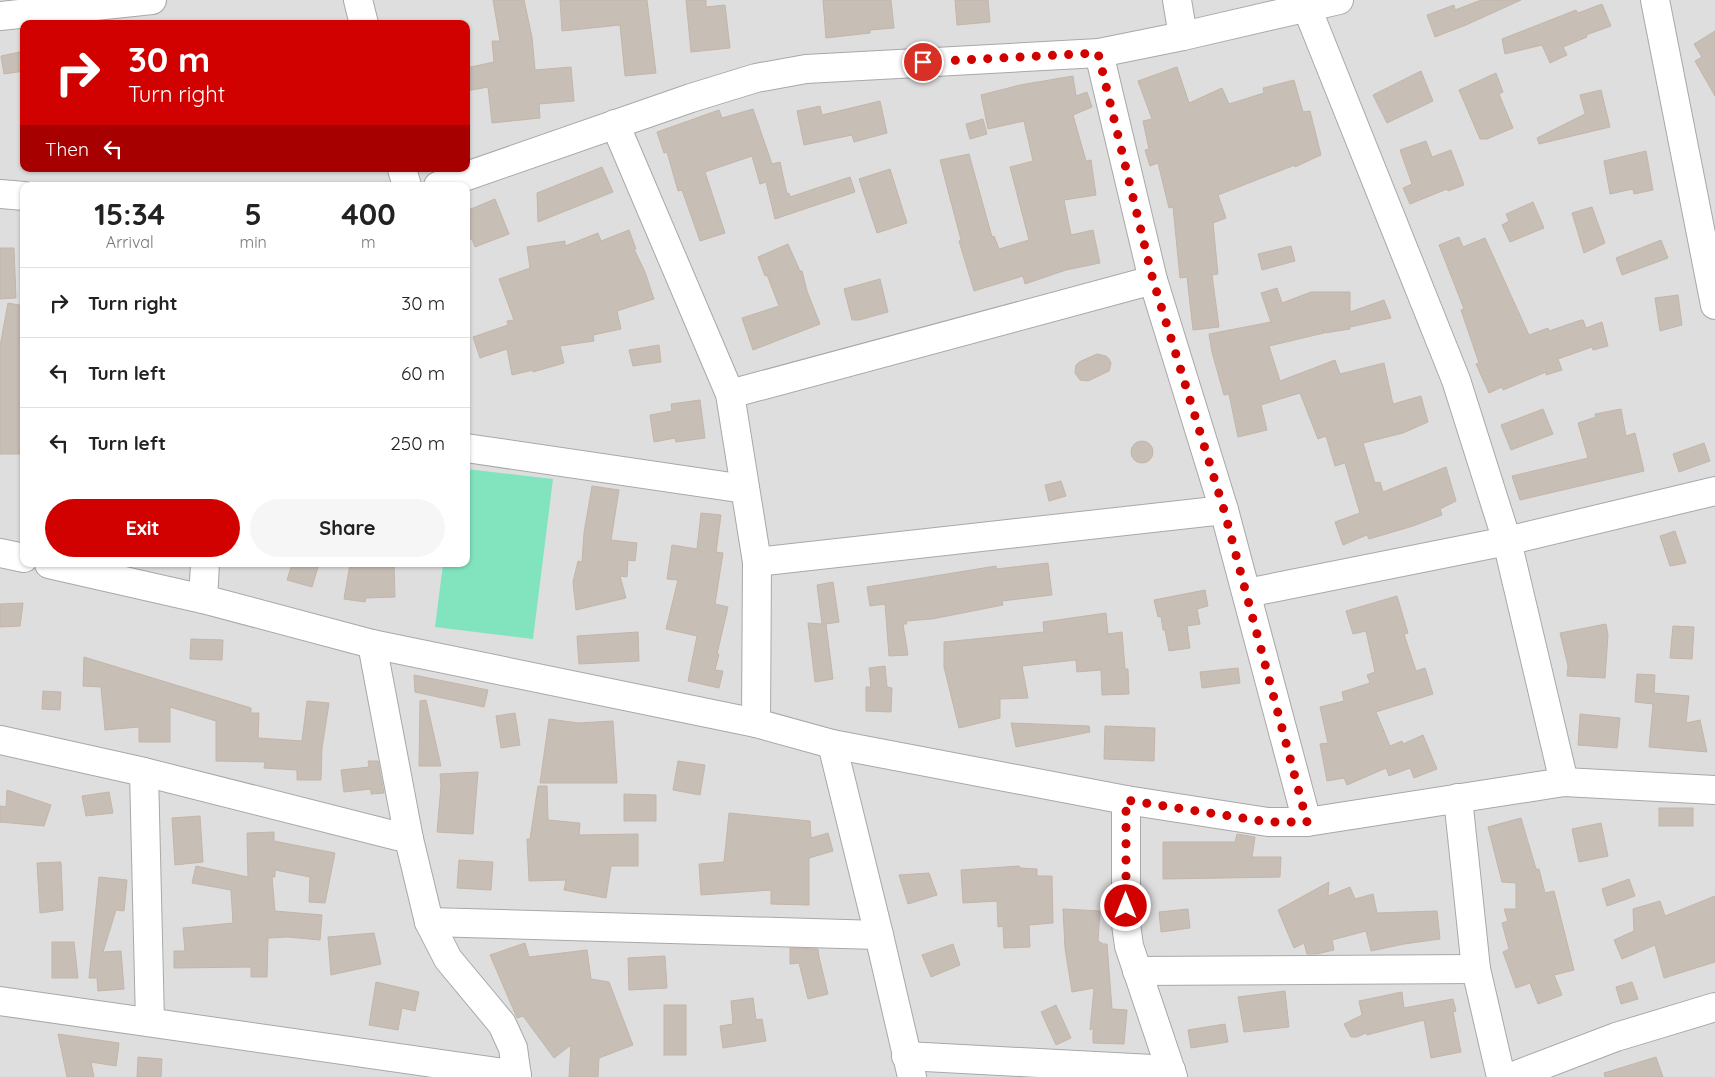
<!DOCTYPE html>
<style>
:root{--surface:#fff;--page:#f6f6f6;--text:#222;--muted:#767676;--line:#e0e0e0;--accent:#d10100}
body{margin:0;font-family:Quicksand,sans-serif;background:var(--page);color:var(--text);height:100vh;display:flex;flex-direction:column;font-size:19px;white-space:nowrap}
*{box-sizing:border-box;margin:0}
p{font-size:16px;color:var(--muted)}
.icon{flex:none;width:28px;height:28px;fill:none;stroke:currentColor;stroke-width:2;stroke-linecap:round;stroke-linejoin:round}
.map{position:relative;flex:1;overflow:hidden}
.panel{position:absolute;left:20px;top:182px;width:450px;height:385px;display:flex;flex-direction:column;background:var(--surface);border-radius:10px;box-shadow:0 1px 4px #0004}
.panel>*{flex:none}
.hud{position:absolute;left:20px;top:20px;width:450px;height:152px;border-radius:10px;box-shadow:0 1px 4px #0004;background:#d10100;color:#fff;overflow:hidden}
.pin{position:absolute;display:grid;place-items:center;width:42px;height:42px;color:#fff;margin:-21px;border:2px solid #fff;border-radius:50%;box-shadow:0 1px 5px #0007}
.me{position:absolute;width:55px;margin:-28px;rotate:0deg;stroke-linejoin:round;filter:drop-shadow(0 0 4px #0008)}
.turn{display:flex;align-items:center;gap:18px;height:105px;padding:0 25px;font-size:22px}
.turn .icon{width:65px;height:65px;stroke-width:2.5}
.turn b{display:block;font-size:35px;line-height:42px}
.then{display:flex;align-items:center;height:48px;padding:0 25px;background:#0003;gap:10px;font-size:19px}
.eta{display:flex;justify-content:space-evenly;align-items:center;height:85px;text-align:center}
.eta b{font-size:30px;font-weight:700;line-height:35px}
.action{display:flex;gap:10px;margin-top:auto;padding:10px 25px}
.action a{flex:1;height:58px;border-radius:30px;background:var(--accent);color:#fff;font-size:20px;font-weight:700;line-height:58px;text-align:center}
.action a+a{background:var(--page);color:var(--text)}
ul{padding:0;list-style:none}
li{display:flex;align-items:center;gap:15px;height:70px;padding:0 25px;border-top:1px solid var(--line)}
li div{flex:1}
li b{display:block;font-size:19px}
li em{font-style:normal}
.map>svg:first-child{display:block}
.residential{fill:#dfdede;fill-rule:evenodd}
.pitch{fill:#81e4be}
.building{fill:#c7beb6;stroke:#c4b5a8}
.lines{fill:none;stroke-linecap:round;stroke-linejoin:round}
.minor-casing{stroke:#a8a8a8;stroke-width:30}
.minor{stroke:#fff;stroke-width:28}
.route{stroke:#d10100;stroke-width:9;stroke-dasharray:0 16.2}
</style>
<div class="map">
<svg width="1715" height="1077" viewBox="0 0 1715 1077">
<rect width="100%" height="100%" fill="#f2eee7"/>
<!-- residential -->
<path class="residential" d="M 0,0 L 1715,0 L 1715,1077 L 0,1077 ZM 24,24 L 466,24 L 466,169 L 24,169 ZM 24,186 L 466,186 L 466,564 L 24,564 Z"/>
<!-- pitch -->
<path class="pitch" d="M 466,469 L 553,479 L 533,639 L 435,627 L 443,564 L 466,564 Z"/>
<!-- building -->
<g class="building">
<path d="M 493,0 L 524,0 L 532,37 L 535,70 L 571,67 L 574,101 L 539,104 L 540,118 L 492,123 L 488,87 L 466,91 L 466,68 L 494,62 L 492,41 L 500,41 Z"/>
<path d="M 560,0 L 647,0 L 656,73 L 625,76 L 620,25 L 562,31 Z"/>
<path d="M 686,0 L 706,0 L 706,7 L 725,5 L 730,48 L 691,52 Z"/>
<path d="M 823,0 L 891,0 L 894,28 L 870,30 L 870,33 L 826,38 Z"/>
<path d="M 955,0 L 988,0 L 990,22 L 957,25 Z"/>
<path d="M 1481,0 L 1521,0 L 1466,25 L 1435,37 L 1427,15 L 1454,5 L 1455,10 Z"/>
<path d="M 1602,4 L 1611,26 L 1586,35 L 1587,37 L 1563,47 L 1567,55 L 1550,63 L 1542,45 L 1505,54 L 1502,39 L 1576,10 L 1578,13 Z"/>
<path d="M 1715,31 L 1715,96 L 1695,61 L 1702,57 L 1694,44 Z"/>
<path d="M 24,51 L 24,71 L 4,74 L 1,56 Z"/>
<path d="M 1177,67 L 1189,103 L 1222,88 L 1229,104 L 1264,93 L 1263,88 L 1294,80 L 1303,112 L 1310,111 L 1321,155 L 1295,167 L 1295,165 L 1218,195 L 1226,218 L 1213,223 L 1218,274 L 1212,275 L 1219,327 L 1193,330 L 1187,277 L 1180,278 L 1173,207 L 1169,208 L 1158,163 L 1150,166 L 1145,150 L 1149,149 L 1143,121 L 1152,119 L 1138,81 Z"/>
<path d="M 1421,71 L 1433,101 L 1387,123 L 1373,95 Z"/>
<path d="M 1496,73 L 1503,92 L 1499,94 L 1513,128 L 1487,139 L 1480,139 L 1459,90 Z"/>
<path d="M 1073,76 L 1076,96 L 1087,92 L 1092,107 L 1073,115 L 1086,161 L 1091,160 L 1096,195 L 1064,200 L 1071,235 L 1093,230 L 1100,263 L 1066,270 L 1025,284 L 1023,276 L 974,291 L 959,241 L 961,240 L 940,160 L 969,154 L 992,237 L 994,236 L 999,249 L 1029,240 L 1010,167 L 1033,161 L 1024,121 L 988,129 L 981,95 L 1020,85 Z"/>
<path d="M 1601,90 L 1610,127 L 1539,144 L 1537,138 L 1585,114 L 1580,95 Z"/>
<path d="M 880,101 L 887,133 L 854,142 L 852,135 L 804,145 L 797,111 L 820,106 L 822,115 Z"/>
<path d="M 753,109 L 772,164 L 780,162 L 787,194 L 789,193 L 790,197 L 850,177 L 855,192 L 775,219 L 766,182 L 760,184 L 752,156 L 705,172 L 725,233 L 700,241 L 682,190 L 678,191 L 667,152 L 664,153 L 657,132 L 719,110 L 722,118 Z"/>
<path d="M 983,119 L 987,134 L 970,139 L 966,124 Z"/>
<path d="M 1426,141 L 1432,157 L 1451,150 L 1464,185 L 1448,191 L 1447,189 L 1410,204 L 1403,188 L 1412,184 L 1400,150 Z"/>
<path d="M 1646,151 L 1653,190 L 1634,194 L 1633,189 L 1610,194 L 1604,161 Z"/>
<path d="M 602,167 L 613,192 L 538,222 L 537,193 Z"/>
<path d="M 890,169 L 907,223 L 877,233 L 859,179 Z"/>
<path d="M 495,199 L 509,234 L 475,247 L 472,239 L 466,241 L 466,211 Z"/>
<path d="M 1533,202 L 1544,228 L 1510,242 L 1502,225 L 1509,221 L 1506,214 Z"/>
<path d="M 1592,207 L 1605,243 L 1584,253 L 1572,213 Z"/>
<path d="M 629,230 L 636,249 L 634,249 L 645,272 L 654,299 L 617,311 L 621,329 L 593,335 L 594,341 L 560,346 L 564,363 L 533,372 L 533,370 L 512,375 L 507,349 L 480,358 L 473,337 L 508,325 L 507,321 L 514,320 L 499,279 L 530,268 L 527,247 L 565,241 L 565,246 L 598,233 L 601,241 Z"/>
<path d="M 1459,237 L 1463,247 L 1485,238 L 1529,335 L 1548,328 L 1549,331 L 1581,320 L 1583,320 L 1586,328 L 1602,322 L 1608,346 L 1593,350 L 1592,347 L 1558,359 L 1562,370 L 1546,375 L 1546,372 L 1503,390 L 1502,387 L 1489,393 L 1476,364 L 1479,363 L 1461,310 L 1464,309 L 1439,245 Z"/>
<path d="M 1661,240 L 1668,258 L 1622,275 L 1616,258 Z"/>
<path d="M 788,244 L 800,271 L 802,271 L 807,291 L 820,324 L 753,350 L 742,318 L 779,306 L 767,275 L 765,276 L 758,257 Z"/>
<path d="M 1291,246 L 1295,261 L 1262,270 L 1258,254 Z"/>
<path d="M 0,248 L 14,248 L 16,298 L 0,299 Z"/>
<path d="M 880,279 L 888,312 L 859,320 L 852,320 L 844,289 Z"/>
<path d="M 1277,288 L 1282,303 L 1311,292 L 1350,292 L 1350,312 L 1384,300 L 1391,318 L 1350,327 L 1350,329 L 1325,333 L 1322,329 L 1324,333 L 1269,346 L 1280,381 L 1335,360 L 1340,374 L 1384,363 L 1393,404 L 1421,396 L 1428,422 L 1403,433 L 1363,443 L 1375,483 L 1380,482 L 1383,492 L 1446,467 L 1456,501 L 1440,509 L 1442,515 L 1413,526 L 1369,539 L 1367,535 L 1343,545 L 1335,522 L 1360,513 L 1345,463 L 1335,466 L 1326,436 L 1318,439 L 1300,393 L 1261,405 L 1267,430 L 1238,437 L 1229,394 L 1224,395 L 1212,352 L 1209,334 L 1271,322 L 1261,293 Z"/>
<path d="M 1678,295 L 1682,325 L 1660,331 L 1655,298 Z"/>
<path d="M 8,303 L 24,306 L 23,454 L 0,454 L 0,346 Z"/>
<path d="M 659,345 L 661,362 L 633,366 L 629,350 Z"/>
<path d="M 1097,354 L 1106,356 L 1109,359 L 1111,363 L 1109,371 L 1088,381 L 1080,380 L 1075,373 L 1076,365 L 1079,362 Z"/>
<path d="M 700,400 L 705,438 L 676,442 L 675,438 L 654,442 L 650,415 L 672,411 L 671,404 Z"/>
<path d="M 1543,409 L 1553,434 L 1511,450 L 1501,425 Z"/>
<path d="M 1621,409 L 1626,436 L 1635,433 L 1644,471 L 1520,500 L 1512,476 L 1588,458 L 1578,423 L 1596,417 L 1595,414 Z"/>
<circle cx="1142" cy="452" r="11"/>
<path d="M 1704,443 L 1710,461 L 1679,472 L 1673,454 Z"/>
<path d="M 1061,481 L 1066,496 L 1049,501 L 1045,485 Z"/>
<path d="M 592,486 L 619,490 L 611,540 L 637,543 L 635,561 L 628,560 L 627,577 L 620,576 L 626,598 L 576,610 L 573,582 L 578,561 L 582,562 L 584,533 Z"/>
<path d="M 701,513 L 721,515 L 716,552 L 723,553 L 715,604 L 728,607 L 717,654 L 719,654 L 715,670 L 723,671 L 719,688 L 688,681 L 697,636 L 666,629 L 678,580 L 667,579 L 672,545 L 697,549 Z"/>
<path d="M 1675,531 L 1686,563 L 1670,566 L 1660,536 Z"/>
<path d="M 1048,563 L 1052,595 L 1002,601 L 1003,605 L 932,619 L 906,621 L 907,624 L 903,624 L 908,655 L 889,656 L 885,604 L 870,606 L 867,587 L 996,566 L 996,569 Z"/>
<path d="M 292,564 L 319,564 L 312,587 L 287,580 Z"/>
<path d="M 350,564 L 394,564 L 395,597 L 366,598 L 365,602 L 344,599 Z"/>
<path d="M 833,582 L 839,622 L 826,624 L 833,679 L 815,682 L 808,623 L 822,624 L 817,585 Z"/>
<path d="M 1205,590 L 1208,606 L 1197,609 L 1200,624 L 1187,626 L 1190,648 L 1169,651 L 1165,630 L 1163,630 L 1161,616 L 1158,617 L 1154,600 Z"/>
<path d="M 1397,596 L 1408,633 L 1404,634 L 1416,671 L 1425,668 L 1433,694 L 1376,712 L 1390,746 L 1402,741 L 1403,744 L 1423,735 L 1437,769 L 1414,778 L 1410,768 L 1389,776 L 1386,768 L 1347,785 L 1344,778 L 1327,781 L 1320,744 L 1328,743 L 1320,707 L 1344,701 L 1342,692 L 1370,683 L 1367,675 L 1375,672 L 1366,631 L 1353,634 L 1346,611 Z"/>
<path d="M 23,603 L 20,626 L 0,627 L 0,604 Z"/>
<path d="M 1106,613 L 1108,634 L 1122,632 L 1125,669 L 1128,669 L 1129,694 L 1102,695 L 1101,670 L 1077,672 L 1076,660 L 1022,666 L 1028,698 L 1000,699 L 1000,718 L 959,728 L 944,667 L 944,642 L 1044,632 L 1043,622 Z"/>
<path d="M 1606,624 L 1608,635 L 1605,678 L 1567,676 L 1568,666 L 1560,633 Z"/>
<path d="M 1673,626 L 1694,627 L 1692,659 L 1670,658 Z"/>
<path d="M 638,632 L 639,661 L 579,664 L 577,636 Z"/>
<path d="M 191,639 L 223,640 L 222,660 L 190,659 Z"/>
<path d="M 84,657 L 251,708 L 251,713 L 259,713 L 258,738 L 302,741 L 307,701 L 329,703 L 322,748 L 321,780 L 297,780 L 297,770 L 264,768 L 265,762 L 216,761 L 216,721 L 170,707 L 170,742 L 139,742 L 139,727 L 105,730 L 101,687 L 83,686 Z"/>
<path d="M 885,666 L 887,687 L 892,688 L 891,712 L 866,711 L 866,687 L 871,687 L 869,668 Z"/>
<path d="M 1238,668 L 1240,683 L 1202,688 L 1200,672 Z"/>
<path d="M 1637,674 L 1655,675 L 1654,693 L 1689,696 L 1686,723 L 1700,720 L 1707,752 L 1649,747 L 1653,704 L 1635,702 Z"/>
<path d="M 414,675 L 488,690 L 484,707 L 415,692 Z"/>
<path d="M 43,691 L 61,692 L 60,710 L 42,709 Z"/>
<path d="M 426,700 L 441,766 L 419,766 L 420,701 Z"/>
<path d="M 515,713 L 520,745 L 501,748 L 496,716 Z"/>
<path d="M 1580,714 L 1620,718 L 1617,748 L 1578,745 Z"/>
<path d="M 549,719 L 578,723 L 613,721 L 617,783 L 540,783 Z"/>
<path d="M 1011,723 L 1089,726 L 1090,732 L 1016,747 Z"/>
<path d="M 1105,726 L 1155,728 L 1154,761 L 1104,759 Z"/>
<path d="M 368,761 L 378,761 L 384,793 L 371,794 L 371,789 L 344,792 L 341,770 L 369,767 Z"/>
<path d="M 678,761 L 705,765 L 700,795 L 673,790 Z"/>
<path d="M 478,772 L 473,834 L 437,832 L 441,786 L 440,774 Z"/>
<path d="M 538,786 L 547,786 L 548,820 L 580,823 L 579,835 L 638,834 L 638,866 L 611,866 L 606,898 L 564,890 L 566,880 L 529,881 L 527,839 L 530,839 Z"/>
<path d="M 7,790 L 51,805 L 44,826 L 0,822 L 0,806 L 6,807 Z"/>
<path d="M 109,792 L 113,813 L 86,816 L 82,796 Z"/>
<path d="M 624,794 L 656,795 L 656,821 L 624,821 Z"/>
<rect x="1659" y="808" width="34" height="18"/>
<path d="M 729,813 L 810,821 L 811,838 L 828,833 L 833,851 L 809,858 L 809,905 L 771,904 L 771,890 L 701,895 L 699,864 L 724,862 Z"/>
<path d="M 200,816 L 203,862 L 175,865 L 172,818 Z"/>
<path d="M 1521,818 L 1536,869 L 1539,869 L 1545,893 L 1554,891 L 1574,970 L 1554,975 L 1562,995 L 1538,1004 L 1530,983 L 1516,988 L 1503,952 L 1509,949 L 1502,923 L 1508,921 L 1504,909 L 1516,909 L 1516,883 L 1502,882 L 1488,827 Z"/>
<path d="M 1601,823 L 1608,856 L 1579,862 L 1572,829 Z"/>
<path d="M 274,832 L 274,841 L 335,853 L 325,903 L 309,902 L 310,877 L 275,870 L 275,877 L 272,877 L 275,911 L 322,915 L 320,940 L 288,937 L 268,938 L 267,977 L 251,977 L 251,967 L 174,968 L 174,951 L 185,951 L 183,928 L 233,923 L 231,890 L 192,883 L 196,866 L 248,877 L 247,833 Z"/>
<path d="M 1237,834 L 1255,837 L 1252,857 L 1281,857 L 1280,877 L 1163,879 L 1163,842 L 1235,842 Z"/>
<path d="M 459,860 L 493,862 L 491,890 L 457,888 Z"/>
<path d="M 61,862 L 63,910 L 40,913 L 37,863 Z"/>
<path d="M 1019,866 L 1020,868 L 1037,869 L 1037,876 L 1052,876 L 1053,923 L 1029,925 L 1030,947 L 1004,948 L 1003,926 L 998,927 L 997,901 L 963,903 L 961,870 Z"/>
<path d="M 929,873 L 937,895 L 908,904 L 899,875 Z"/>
<path d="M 99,877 L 127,880 L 124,911 L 116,910 L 103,952 L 121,951 L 124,989 L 98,991 L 97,978 L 89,978 Z"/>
<path d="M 1629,879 L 1635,896 L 1607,906 L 1602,889 Z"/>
<path d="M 1329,882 L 1328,896 L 1350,887 L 1355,899 L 1373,894 L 1377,913 L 1437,911 L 1440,939 L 1404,944 L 1371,951 L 1366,931 L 1332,940 L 1334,950 L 1317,954 L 1307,954 L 1304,943 L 1294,948 L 1278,910 Z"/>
<path d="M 1715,896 L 1715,962 L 1664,978 L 1655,945 L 1622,959 L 1614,940 L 1634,931 L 1633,909 L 1660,901 L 1665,916 Z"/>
<path d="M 1063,909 L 1100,911 L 1098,941 L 1103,944 L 1107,944 L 1112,1009 L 1127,1010 L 1124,1044 L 1093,1043 L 1093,1028 L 1090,1030 L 1094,988 L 1072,992 L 1065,948 Z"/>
<path d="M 1188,909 L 1190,928 L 1161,932 L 1159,912 Z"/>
<path d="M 374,933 L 381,964 L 331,975 L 328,937 Z"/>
<path d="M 52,942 L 74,942 L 78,978 L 52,978 Z"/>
<path d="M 525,943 L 529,957 L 587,950 L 591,979 L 609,982 L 633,1045 L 599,1058 L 598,1077 L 569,1077 L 571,1045 L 554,1058 L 523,1016 L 517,1018 L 490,955 Z"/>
<path d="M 953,944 L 960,965 L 931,977 L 922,955 Z"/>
<path d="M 790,948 L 818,949 L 819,957 L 828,994 L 808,999 L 799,963 L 790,964 Z"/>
<path d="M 665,956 L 667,988 L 629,990 L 628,958 Z"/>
<path d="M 376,982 L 419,992 L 415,1011 L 402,1008 L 398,1030 L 369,1025 Z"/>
<path d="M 1632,982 L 1638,999 L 1621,1004 L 1616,987 Z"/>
<path d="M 1285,991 L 1289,1027 L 1244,1032 L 1238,997 Z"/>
<path d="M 1402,992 L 1404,1008 L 1453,999 L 1456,1011 L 1453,1012 L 1461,1052 L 1431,1058 L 1424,1020 L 1367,1035 L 1366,1033 L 1357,1037 L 1351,1037 L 1344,1024 L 1362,1015 L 1359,1001 Z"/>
<path d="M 753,998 L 756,1020 L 762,1019 L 766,1041 L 723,1048 L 720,1026 L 733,1024 L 731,1001 Z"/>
<rect x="664" y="1005" width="22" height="50"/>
<path d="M 1056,1005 L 1071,1038 L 1056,1045 L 1041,1012 Z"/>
<path d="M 1225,1024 L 1228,1042 L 1191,1048 L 1188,1030 Z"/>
<path d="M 58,1034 L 119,1043 L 116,1066 L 91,1062 L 94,1077 L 67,1077 Z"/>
<path d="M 138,1057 L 162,1059 L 161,1077 L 137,1077 Z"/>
<path d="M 1656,1057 L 1663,1077 L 1605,1077 L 1604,1073 Z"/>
</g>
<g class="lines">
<!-- minor casing -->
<g class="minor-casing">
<g id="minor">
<path d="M 358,0 L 364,24"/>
<path d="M 1177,0 L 1183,36"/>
<path d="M 1655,0 L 1715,305"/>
<path d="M 1307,8 L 1456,380 L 1507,541 L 1564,782"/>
<path d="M 0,16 L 152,0"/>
<path d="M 1099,53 L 1153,280 L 1224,510 L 1307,822"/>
<path d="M 615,124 L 730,394 L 757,562 L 756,723"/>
<path d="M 402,169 L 407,186"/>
<path d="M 438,186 L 691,98 L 756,78 L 806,69 L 1099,53 L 1183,36 L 1339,0"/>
<path d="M 0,194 L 24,196"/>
<path d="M 730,394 L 1153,280"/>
<path d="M 466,448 L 745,489"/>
<path d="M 0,553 L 24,558"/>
<path d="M 757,562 L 1224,510"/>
<path d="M 49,564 L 203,599 L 372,644 L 756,723 L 832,744 L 1126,800 L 1255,820 L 1268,822 L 1307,822 L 1564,782 L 1715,790"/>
<path d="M 1247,593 L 1507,541 L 1715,491"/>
<path d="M 203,599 L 205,564"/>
<path d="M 372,644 L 409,839 L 429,922 L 448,959 L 502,1024 L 513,1048 L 517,1077"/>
<path d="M 0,740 L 144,772 L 409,839"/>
<path d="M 832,744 L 879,935 L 912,1077"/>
<path d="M 144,772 L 150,1022"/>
<path d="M 1458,798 L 1476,969 L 1501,1077"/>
<path d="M 1126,800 L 1126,924 L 1129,946 L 1173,1077"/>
<path d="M 429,922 L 879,935"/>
<path d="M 1137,971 L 1476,969"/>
<path d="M 0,1001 L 517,1075"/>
<path d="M 906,1056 L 1171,1070"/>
<path d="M 1511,1077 L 1616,1037 L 1715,1007"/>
</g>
</g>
<!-- minor -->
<use href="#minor" class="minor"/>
</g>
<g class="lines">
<!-- route -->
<path class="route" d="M 923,62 L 1098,53 L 1153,280 L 1224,510 L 1307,822 L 1268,822 L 1126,800 L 1126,906"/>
</g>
</svg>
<div class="pin" style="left:923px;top:62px;background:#d93025"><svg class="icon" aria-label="arrive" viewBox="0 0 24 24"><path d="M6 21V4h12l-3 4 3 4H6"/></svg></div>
<svg class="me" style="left:1126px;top:906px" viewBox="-20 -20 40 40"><circle r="17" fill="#d10100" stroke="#fff" stroke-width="3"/><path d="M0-11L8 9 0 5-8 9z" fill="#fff"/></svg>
<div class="hud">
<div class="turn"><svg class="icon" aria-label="right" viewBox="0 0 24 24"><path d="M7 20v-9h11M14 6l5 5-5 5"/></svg><div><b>30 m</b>Turn right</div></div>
<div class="then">Then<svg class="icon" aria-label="left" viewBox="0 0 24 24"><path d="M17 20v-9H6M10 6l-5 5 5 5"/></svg></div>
</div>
<section class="panel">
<div class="eta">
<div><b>15:34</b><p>Arrival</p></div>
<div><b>5</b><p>min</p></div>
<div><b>400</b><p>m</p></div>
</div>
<ul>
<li><svg class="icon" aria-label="right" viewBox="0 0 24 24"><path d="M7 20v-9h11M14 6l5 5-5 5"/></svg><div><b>Turn right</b></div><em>30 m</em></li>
<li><svg class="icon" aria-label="left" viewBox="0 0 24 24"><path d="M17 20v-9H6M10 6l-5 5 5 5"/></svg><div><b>Turn left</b></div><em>60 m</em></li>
<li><svg class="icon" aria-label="left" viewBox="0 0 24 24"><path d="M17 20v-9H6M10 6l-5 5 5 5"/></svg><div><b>Turn left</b></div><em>250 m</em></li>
</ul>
<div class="action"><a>Exit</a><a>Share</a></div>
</section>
</div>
